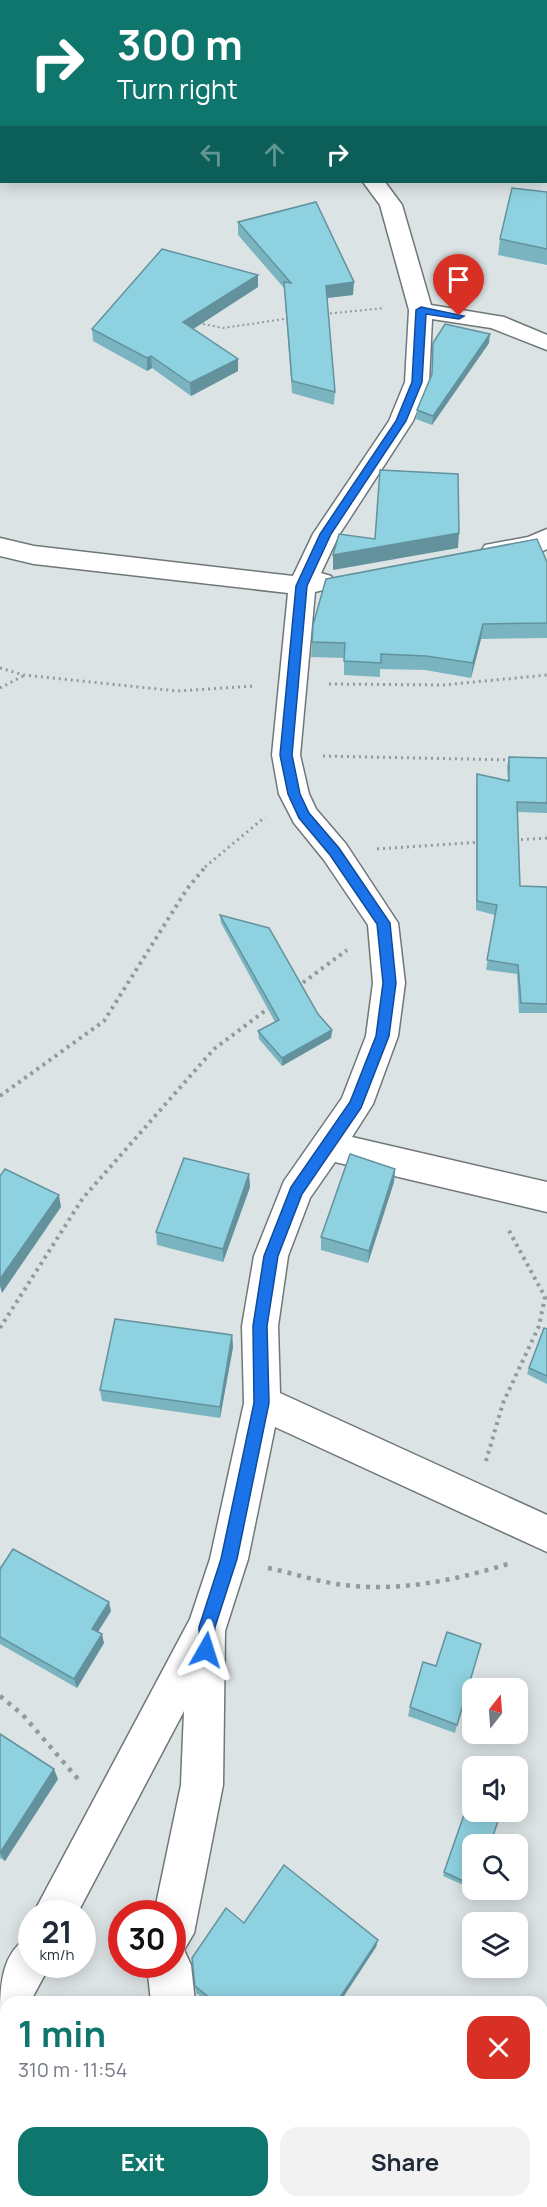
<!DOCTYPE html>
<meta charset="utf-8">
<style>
:root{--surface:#fff;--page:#f2f2f3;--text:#1f2937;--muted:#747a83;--accent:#0f766e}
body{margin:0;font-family:Manrope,sans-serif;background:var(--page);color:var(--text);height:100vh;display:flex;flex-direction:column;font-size:22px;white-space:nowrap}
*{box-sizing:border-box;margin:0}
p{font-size:20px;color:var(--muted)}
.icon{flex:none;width:33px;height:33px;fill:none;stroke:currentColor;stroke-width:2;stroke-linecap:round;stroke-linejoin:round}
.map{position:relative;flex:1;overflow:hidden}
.sheet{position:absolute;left:0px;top:1996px;width:548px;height:212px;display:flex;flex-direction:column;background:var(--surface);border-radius:18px 18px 0 0;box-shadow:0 3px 15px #0003}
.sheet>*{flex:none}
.banner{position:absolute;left:0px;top:0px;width:548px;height:183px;box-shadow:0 3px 15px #0003;background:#0f766e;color:#fff;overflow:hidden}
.needle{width:39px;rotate:17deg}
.controls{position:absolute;left:462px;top:1678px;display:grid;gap:12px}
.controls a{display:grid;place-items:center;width:66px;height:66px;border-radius:12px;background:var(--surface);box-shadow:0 3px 15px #0003;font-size:30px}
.speed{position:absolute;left:18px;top:1900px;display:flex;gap:12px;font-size:30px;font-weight:700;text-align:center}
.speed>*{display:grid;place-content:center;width:78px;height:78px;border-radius:50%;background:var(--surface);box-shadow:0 3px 15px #0003;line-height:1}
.speed small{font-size:15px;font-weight:400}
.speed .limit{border:9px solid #d22;background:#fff;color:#111}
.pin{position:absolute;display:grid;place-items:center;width:51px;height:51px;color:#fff;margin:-62px -26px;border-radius:50% 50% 50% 0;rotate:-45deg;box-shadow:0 0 6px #0007}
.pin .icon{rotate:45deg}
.me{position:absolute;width:66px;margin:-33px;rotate:6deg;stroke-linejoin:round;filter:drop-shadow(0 0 4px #0008)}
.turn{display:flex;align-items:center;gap:21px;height:126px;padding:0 18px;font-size:27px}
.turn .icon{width:78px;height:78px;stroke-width:2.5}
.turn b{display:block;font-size:42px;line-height:51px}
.lanes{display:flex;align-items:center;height:57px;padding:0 18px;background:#0003;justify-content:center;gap:30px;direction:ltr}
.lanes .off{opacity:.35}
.round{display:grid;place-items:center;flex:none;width:63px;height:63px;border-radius:18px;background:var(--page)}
.overview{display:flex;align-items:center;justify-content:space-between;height:102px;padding:0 18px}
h1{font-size:36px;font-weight:700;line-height:45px;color:var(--accent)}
.button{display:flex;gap:12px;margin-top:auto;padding:12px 18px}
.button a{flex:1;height:69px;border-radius:18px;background:var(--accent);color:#fff;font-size:24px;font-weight:700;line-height:69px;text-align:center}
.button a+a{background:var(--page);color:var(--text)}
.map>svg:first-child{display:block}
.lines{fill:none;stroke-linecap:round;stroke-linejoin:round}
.minor-casing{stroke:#707778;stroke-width:3}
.path-far3{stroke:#949a9b;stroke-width:2;stroke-dasharray:2 3;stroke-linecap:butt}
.path-far2{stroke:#949a9b;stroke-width:3;stroke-dasharray:2 4;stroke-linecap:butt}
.path-far1{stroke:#949a9b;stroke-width:4;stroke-dasharray:3 4.5;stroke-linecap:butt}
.path{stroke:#949a9b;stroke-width:4.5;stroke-dasharray:4 6;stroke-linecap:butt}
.minor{fill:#fff;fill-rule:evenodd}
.wall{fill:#7ab4c1}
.shaded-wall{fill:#63929d}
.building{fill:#8ed1e0;stroke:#63929d;stroke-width:1.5}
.route{fill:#1a73e8;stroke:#114b97;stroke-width:1.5}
</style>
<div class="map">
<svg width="547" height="2207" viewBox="0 0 547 2207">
<rect width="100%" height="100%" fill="#dce3e5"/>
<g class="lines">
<!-- minor casing -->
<g class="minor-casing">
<g id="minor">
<path d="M 19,0 L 42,0 L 18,2 Z"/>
<path d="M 199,0 L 219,0 L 220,2 L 200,2 Z"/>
<path d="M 433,0 L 463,0 L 432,2 Z"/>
<path d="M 2,4 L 2,17 L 0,17 L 0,5 Z"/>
<path d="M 363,182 L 385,182 L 402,205 L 431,305 L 504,317 L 547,335 L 547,350 L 491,328 L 432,319 L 429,382 L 413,421 L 339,535 L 321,573 L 331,576 L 335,582 L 331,588 L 315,592 L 300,755 L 309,794 L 316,809 L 346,844 L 398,923 L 405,983 L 398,1036 L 373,1104 L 352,1137 L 547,1182 L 547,1212 L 335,1162 L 310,1198 L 288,1256 L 278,1326 L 280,1393 L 547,1515 L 547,1552 L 275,1427 L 248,1559 L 225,1631 L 223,1785 L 194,1933 L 184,1950 L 191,1965 L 195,2002 L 151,2002 L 147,1965 L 172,1965 L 172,1914 L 154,1914 L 181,1785 L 184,1711 L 77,1914 L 33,1914 L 190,1619 L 210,1559 L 244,1403 L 242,1326 L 254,1256 L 284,1181 L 342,1098 L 366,1036 L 373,983 L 368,925 L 324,860 L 294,823 L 279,794 L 272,755 L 288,593 L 34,564 L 0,556 L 0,538 L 34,546 L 293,576 L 313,534 L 389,421 L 405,382 L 409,310 L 380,205 Z"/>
<path d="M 547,529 L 547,549 L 543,551 L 494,560 L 485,557 L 481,551 L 485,545 L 528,537 Z"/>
<path d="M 32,1935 L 32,1965 L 50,1965 L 30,2002 L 6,2002 L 6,2024 L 0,2022 C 0,1987 0,1951 32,1935 Z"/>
<path d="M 313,2202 L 361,2202 L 363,2207 L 315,2207 Z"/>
</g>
</g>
<!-- path-far3 -->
<g class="path-far3">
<path d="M 325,314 L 384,308"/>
<path d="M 198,323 L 223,328 L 291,318"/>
</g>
<!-- path-far2 -->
<g class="path-far2">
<path d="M 0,668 L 24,675 L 177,691 L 255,686"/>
<path d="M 329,684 L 443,685 L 547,675"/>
<path d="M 0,688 L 23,676"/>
<path d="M 323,756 L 513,760"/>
<path d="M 515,840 L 547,838"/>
<path d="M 377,849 L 481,842"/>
<path d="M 205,867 L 265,817"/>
</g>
<!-- path-far1 -->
<g class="path-far1">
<path d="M 297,987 L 347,950"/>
<path d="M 0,1096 L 104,1021 L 187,889 L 206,866"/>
<path d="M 0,1328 L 83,1198 L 214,1049 L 270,1007"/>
<path d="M 486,1461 L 503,1403 L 539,1326 L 545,1297 L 507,1227"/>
</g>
<!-- path -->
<g class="path">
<path d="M 268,1568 C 293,1573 318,1582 344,1585 C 400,1592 457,1580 511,1563"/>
<path d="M 0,1696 L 23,1715 L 78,1779"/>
</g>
<!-- minor -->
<use href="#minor" class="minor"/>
</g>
<!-- wall -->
<g class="wall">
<path d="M 547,192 L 547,265 L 498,255 L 500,239 Z"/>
<path d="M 238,222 L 353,295 L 327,298 L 335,392 L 334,405 L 292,393 L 284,288 L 238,235 Z"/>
<path d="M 258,287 L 193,329 L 238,359 L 238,371 L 191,396 L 152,368 L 147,371 L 93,341 L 92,329 Z"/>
<path d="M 489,343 L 432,425 L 416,419 L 417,410 Z"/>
<path d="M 547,562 L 547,638 L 481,639 L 471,678 L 425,670 L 380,669 L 380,677 L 344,675 L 344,658 L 311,657 L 312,642 Z"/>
<path d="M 509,757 L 547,758 L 547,813 L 517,812 L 520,886 L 547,887 L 547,1013 L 519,1013 L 517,974 L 486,970 L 495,915 L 476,910 L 476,784 L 477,774 L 508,781 L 507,767 Z"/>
<path d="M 220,915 L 318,1014 L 332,1030 L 331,1038 L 282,1066 L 259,1039 L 258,1031 L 275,1022 L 221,923 Z"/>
<path d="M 395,1169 L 394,1182 L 368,1263 L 321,1250 L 321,1237 Z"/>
<path d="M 249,1174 L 250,1187 L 223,1262 L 157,1245 L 156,1232 Z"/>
<path d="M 547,1329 L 547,1384 L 527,1374 L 529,1368 Z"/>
<path d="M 232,1335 L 233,1347 L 220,1418 L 102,1401 L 100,1390 Z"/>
<path d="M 0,1569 L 111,1611 L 98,1632 L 104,1643 L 77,1688 L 0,1644 Z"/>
<path d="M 410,1707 L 457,1725 L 455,1733 L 408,1716 Z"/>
<path d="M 0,1734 L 58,1779 L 5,1861 L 0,1858 Z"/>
<path d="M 472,1792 L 472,1889 L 443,1876 Z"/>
<path d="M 244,1923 L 378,1940 L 376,1947 L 340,2002 L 209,2002 L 196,1993 L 195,1986 Z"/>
</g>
<!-- shaded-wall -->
<g class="shaded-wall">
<path d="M 258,275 L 258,287 L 184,335 L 183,322 Z"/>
<path d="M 354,282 L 353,295 L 326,298 L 326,286 Z"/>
<path d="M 490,334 L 489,343 L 432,425 L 433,416 Z"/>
<path d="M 151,356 L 152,368 L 147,371 L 147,358 Z"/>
<path d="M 238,359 L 238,371 L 191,396 L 190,383 Z"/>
<path d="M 459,533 L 458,548 L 333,570 L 333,555 Z"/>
<path d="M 483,624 L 481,639 L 471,678 L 473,663 Z"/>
<path d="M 332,1030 L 331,1038 L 282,1066 L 282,1058 Z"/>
<path d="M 395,1169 L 394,1182 L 368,1263 L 369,1251 Z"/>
<path d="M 249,1174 L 250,1187 L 223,1262 L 223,1249 Z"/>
<path d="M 59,1195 L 61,1207 L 2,1293 L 0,1286 L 0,1279 Z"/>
<path d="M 232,1335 L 233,1347 L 220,1418 L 220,1407 Z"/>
<path d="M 109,1602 L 111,1611 L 94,1638 L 92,1629 Z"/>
<path d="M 102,1634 L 104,1643 L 77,1688 L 74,1679 Z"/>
<path d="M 54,1769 L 58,1779 L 5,1861 L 0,1853 Z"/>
<path d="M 378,1940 L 376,1947 L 340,2002 L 337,2002 Z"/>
</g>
<!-- building -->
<g class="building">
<path d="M 512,188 L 547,192 L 547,249 L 500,239 Z"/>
<path d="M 316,202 L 354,282 L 326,286 L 335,392 L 292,381 L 284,282 L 291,283 L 238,222 Z"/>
<path d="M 162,249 L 258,275 L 183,322 L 238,359 L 190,383 L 151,356 L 147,358 L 92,329 Z"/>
<path d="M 445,324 L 490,334 L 433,416 L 417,410 L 432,374 L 433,343 Z"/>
<path d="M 380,470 L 458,474 L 459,533 L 333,555 L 339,534 L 375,539 Z"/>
<path d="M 537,539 L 547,562 L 547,623 L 483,624 L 473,663 L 426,656 L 381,654 L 381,663 L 344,661 L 345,643 L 312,642 L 313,625 L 326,579 Z"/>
<path d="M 509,757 L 547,758 L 547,803 L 517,802 L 520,886 L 547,887 L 547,1004 L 521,1003 L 518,965 L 487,960 L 497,905 L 477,901 L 477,774 L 509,781 Z"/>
<path d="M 220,915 L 269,928 L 318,1014 L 332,1030 L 282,1058 L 258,1031 L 279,1020 Z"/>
<path d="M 350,1154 L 395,1169 L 369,1251 L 321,1237 Z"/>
<path d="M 184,1158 L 249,1174 L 223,1249 L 156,1232 Z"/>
<path d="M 5,1169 L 59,1195 L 0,1279 L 0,1176 Z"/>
<path d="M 115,1319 L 232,1335 L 220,1407 L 100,1390 Z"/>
<path d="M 544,1328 L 547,1329 L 547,1376 L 529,1368 Z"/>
<path d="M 13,1549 L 109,1602 L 92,1629 L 102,1634 L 74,1679 L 0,1637 L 0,1569 Z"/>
<path d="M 447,1632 L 481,1644 L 457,1725 L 410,1707 L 423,1662 L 436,1666 Z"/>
<path d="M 0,1734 L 54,1769 L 0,1853 Z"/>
<path d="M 472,1792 L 472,1812 L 501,1812 L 490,1845 L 472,1845 L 472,1885 L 444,1872 Z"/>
<path d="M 284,1865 L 378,1940 L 337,2002 L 215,2002 L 195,1986 L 192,1958 L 226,1908 L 244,1923 Z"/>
<path d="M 180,2202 L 254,2202 L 259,2207 L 176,2207 Z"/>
</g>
<!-- route -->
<path class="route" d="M 421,307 L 464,316 L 459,319 L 426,314 L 422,382 L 406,421 L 331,534 L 307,586 L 292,755 L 300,794 L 309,813 L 339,848 L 390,923 L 396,983 L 389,1036 L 361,1108 L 302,1194 L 278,1256 L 267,1326 L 269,1403 L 237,1559 L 215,1627 L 212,1655 L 206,1658 L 200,1655 L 199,1627 L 221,1559 L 254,1403 L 253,1326 L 264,1256 L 291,1187 L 350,1102 L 376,1036 L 383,983 L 377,924 L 330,855 L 299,818 L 288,794 L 280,755 L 296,586 L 320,534 L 396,421 L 412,382 L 416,310 Z"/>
</svg>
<div class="controls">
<a><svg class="needle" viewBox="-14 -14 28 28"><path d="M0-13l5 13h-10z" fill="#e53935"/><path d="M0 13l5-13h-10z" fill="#747a83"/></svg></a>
<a><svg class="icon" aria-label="sound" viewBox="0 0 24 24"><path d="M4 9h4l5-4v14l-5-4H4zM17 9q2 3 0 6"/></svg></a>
<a><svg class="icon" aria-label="search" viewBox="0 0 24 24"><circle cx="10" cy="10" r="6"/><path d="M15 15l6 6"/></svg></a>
<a><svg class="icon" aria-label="layers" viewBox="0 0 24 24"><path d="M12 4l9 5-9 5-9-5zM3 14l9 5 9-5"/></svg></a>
</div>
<div class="speed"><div>21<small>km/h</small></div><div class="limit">30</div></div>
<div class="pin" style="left:459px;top:316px;background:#d93025"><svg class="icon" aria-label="arrive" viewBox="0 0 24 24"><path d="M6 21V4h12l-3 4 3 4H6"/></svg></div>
<svg class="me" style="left:206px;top:1650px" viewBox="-20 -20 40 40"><path d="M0-17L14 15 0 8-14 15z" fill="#1a73e8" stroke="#fff" stroke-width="4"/></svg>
<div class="banner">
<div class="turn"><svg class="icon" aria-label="right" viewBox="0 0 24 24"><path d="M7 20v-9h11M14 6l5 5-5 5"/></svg><div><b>300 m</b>Turn right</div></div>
<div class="lanes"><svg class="icon off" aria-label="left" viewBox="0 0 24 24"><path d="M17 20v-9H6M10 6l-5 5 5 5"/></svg><svg class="icon off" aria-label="ahead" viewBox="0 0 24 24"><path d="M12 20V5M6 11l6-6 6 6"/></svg><svg class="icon" aria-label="right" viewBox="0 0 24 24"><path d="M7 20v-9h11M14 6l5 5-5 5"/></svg></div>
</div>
<section class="sheet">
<div class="overview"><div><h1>1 min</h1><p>310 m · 11:54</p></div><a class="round" style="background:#d93025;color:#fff"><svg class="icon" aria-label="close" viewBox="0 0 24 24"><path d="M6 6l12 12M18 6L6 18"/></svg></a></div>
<div class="button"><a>Exit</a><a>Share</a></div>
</section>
</div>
